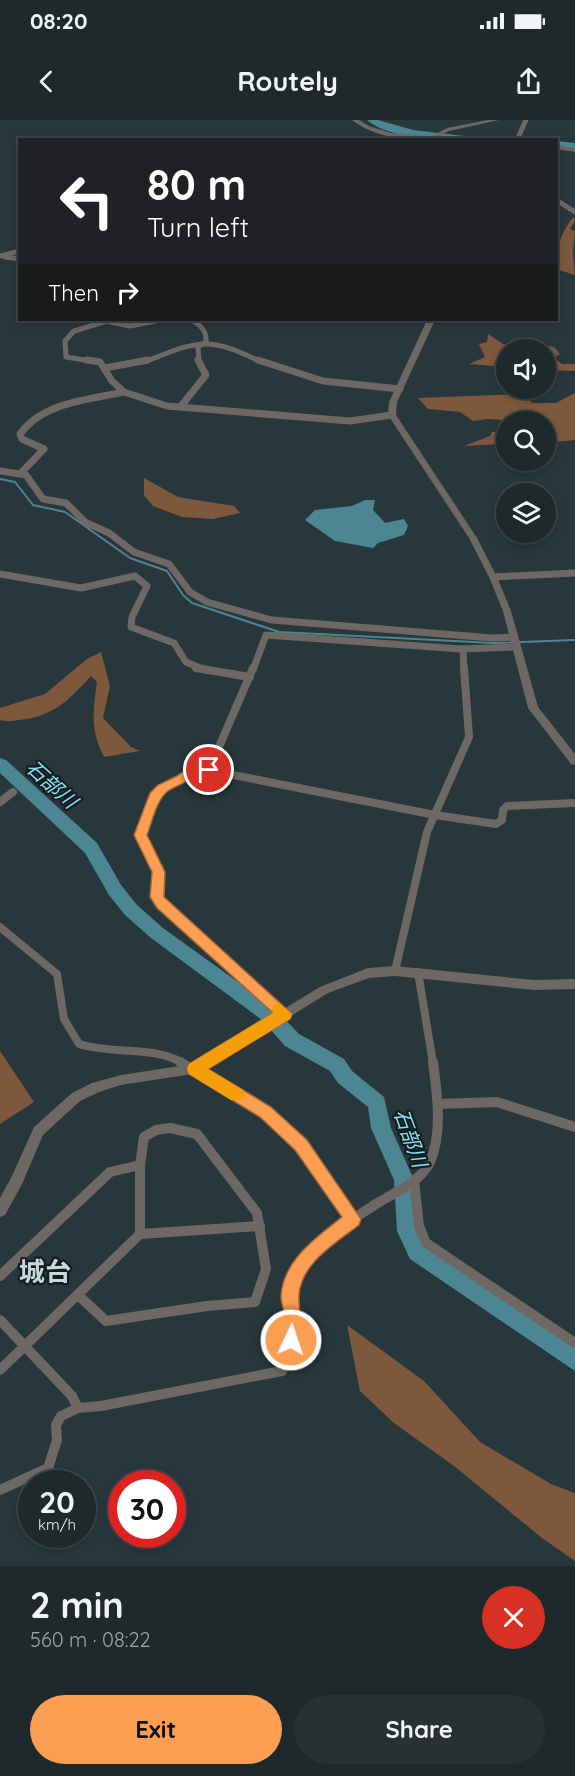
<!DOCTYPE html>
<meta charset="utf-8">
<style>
:root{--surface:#1e292c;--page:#263134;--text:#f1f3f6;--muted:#a1a6a9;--line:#3c4548;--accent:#fb9e51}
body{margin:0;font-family:Quicksand,"Noto Sans JP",sans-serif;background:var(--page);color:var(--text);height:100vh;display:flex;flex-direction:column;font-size:22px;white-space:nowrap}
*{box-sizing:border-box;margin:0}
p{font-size:20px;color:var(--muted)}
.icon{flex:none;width:33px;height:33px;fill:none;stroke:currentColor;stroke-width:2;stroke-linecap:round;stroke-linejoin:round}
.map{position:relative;height:1446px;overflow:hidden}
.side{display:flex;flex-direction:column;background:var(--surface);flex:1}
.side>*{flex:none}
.banner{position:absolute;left:18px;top:18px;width:540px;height:183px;border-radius:0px;box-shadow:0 3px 9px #0003,0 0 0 2px var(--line);background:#202124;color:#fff;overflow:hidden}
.controls{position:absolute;left:496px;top:219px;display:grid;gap:12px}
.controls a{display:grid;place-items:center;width:60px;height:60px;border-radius:50%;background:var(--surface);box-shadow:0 3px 9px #0003,0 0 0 2px var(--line);font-size:30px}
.speed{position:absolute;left:18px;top:1350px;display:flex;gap:12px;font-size:30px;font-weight:700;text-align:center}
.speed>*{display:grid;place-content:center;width:78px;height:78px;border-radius:50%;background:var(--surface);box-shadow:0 3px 9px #0003,0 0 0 2px var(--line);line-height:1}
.speed small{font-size:15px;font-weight:400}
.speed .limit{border:9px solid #d22;background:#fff;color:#111}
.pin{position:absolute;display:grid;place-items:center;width:51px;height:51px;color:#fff;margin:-26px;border:3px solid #fff;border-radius:50%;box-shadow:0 2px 6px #0007}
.me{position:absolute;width:66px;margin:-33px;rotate:3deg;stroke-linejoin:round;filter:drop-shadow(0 0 4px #0008)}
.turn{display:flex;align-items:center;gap:21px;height:126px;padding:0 30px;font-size:27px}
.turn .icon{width:78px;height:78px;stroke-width:2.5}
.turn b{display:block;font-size:42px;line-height:51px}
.then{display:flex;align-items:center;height:57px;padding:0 30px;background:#0003;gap:12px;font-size:22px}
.round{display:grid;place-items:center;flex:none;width:63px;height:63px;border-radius:32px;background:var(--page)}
.head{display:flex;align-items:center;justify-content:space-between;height:102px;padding:0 30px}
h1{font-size:36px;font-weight:700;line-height:45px}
.cta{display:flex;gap:12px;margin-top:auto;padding:12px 30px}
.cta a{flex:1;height:69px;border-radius:36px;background:var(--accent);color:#111;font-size:24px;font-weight:700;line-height:69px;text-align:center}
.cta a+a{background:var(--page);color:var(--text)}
.status{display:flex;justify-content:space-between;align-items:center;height:42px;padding:0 30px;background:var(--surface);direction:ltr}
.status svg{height:16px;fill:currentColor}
header{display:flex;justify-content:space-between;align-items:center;height:78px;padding:0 30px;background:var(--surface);font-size:27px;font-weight:700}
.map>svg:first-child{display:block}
.forest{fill:#7d583c}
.water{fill:#4c8693}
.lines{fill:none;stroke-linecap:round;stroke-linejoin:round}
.stream{stroke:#4c8693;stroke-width:2}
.river{fill:#4c8693;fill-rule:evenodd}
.minor-far3{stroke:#6d6864;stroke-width:5}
.minor-far2{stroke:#6d6864;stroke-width:7}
.minor-far1{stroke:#6d6864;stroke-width:8}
.minor{stroke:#6d6864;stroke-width:10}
.tertiary{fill:#6d6864;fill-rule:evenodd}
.route{fill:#fb9e51;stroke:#a36735;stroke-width:1.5}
.slow{fill:#f59e0b}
.labels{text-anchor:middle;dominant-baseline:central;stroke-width:4.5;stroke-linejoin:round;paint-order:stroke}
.water-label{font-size:20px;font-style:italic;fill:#83e2f6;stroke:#171d1f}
.near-quarter-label{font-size:26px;font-weight:bold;fill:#c6d9dd;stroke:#171d1f}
</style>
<div class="status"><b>08:20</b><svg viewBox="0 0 49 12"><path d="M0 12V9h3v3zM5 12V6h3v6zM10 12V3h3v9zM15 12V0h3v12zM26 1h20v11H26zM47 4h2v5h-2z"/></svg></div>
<header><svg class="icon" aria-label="back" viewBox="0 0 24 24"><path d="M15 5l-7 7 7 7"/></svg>Routely<svg class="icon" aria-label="share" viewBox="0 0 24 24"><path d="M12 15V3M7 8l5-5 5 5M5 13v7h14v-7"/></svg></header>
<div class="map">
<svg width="575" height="1446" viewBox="0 0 575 1446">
<rect width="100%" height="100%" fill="#28373b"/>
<!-- forest -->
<g class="forest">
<path d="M 573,97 L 575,101 L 570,109 L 575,111 L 573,133 L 575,155 L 556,149 C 556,127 560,115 573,97 Z"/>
<path d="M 488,214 L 503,224 L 517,227 L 523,222 L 554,227 L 560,234 L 554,238 L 562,244 L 575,244 L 575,251 L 546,250 L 546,230 L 507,230 L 507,247 L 469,244 L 485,237 L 479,224 L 487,222 Z"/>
<path d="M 575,273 L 575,320 L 546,323 L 546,302 L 488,299 L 473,301 L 460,292 L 428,289 L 418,278 L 522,274 L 533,283 L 556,283 Z"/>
<path d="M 507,311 L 507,329 L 501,324 L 464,326 L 490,316 L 492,312 Z"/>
<path d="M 144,358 L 178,377 L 234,386 L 240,393 L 213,399 L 182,397 L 153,386 L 144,375 Z"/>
<path d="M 101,532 L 110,566 L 103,598 L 131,627 L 140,631 L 104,637 C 90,610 93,591 97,562 L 91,556 C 69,580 53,597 19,600 C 12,601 6,602 0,600 L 0,588 L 45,574 L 87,539 Z"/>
<path d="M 0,931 L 34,982 L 0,1004 Z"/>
<path d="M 347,1205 L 424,1261 L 480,1322 L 551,1364 L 575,1373 L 575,1441 L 542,1418 L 454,1346 L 394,1303 L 360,1271 Z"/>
</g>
<!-- water -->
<path class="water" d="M 365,380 L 375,380 L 373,390 L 385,403 L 404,399 L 408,406 L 404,415 L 378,423 L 373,428 L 335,421 L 305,400 L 315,390 L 352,386 Z"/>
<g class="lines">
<!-- stream -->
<path class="stream" d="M 0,359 L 15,362 L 33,385 L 65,392 L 130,438 L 167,451 L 183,475 L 192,483 L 279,512 L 493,523 L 575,520"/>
<!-- river -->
<g class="river">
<path d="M 367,0 L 378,0 L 413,10 L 498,20 C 464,20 393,23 367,0 Z"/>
<path d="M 556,21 L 575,23 L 575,29 L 556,27 Z"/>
<path d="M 0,638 L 6,640 L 97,723 L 121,765 L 137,785 L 163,808 L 274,888 L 299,914 L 344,939 L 352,951 L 384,977 L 391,1008 L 414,1060 L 417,1110 L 424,1125 L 575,1227 L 575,1251 L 410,1139 L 397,1111 L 394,1060 L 371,1008 L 368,987 L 338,963 L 330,951 L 285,926 L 262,900 L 151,818 L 125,795 L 109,775 L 85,733 L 0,653 Z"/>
</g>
<!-- minor-far3 -->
<g class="minor-far3">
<path d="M 517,20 L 526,0"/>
<path d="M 556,80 L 575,92"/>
<path d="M 0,136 L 20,131"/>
<path d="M 5,137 L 20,139"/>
<path d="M 100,200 L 130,206 L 161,200"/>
<path d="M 192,200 C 201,206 207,211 206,222 L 198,227 L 199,242"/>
<path d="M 97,242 L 66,237 L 65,221 L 74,211 L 104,202"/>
<path d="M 144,242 C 199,221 206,215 261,242"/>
</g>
<!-- minor-far2 -->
<g class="minor-far2">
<path d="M 87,240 L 100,242 L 112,261 L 124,272 L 167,286 L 350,301 L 392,295"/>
<path d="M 258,240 L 323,261 L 400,269"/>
<path d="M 105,248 L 148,240"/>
<path d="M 181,286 L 206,255 L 198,240"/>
<path d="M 0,351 L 26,355 L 43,379 L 66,383 L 85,402 L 109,413 L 134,432 L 169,444 L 190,472 L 207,482 L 272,500 L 492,518 L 514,517"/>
<path d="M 21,353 L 44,329 L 22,319 L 20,314 C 43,282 88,280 124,272"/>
<path d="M 0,454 L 81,468 L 135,456 L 147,466 L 132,497 L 131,507 L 174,523 L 186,542 L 205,550"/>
<path d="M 493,457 L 575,453"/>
<path d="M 463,529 L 464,550"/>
<path d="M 253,550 L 266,515 L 461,529 L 516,527"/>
</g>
<!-- minor-far1 -->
<g class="minor-far1">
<path d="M 196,548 L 250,557"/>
<path d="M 209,650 L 253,548"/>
<path d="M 0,682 L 13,672"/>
<path d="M 0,807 L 57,854 L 64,899 L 79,924 C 113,935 151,925 183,943"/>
<path d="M 395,851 L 427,712 L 469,617 L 464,548"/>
<path d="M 418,852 L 433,943"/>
<path d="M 285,894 L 159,781 L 159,752 L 141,715 L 159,671 L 182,660 L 194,649 L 203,649 L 435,695 L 496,704 L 502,700 L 503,690 L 507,686 L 575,683"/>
</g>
<!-- minor -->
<g class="minor">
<path d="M 180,942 L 265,992 L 301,1025 L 353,1099"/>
<path d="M 438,984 L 497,982 L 575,1007"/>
<path d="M 414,1060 L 419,1106 L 426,1123 L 575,1223"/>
<path d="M 0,1156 L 110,1052 L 140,1045"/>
<path d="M 78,1175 L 106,1201 L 207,1186 L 255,1182 L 266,1149 L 257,1093 L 197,1014 L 170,1008 L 156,1010 L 144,1017 L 140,1045 L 140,1114"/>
<path d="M 0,1200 L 72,1276 L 78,1288"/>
<path d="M 0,1250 L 140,1114 L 260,1106"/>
<path d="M 0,1370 L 48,1348 L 57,1320 L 56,1305 L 61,1296 L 78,1288 L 101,1286 L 282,1251 C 298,1219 281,1179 300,1149 C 318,1122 346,1103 373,1086 C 391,1074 420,1063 430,1042 C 443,1012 437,973 433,942"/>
</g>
<!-- tertiary -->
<g class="tertiary">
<path d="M 352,0 L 359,0 L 369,6 L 391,13 L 432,16 L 447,8 L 488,0 L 499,0 L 449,11 L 440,16 L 460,20 C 425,20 381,23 352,0 Z"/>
<path d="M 556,25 L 575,28 L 575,32 L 556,29 Z"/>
<path d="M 427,200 L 435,200 L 397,282 L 396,295 L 477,418 L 497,457 L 511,491 L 538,587 L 575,634 L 575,645 L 571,644 L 528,588 L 503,491 L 489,457 L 469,418 L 388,295 L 389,282 Z"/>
<path d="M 395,846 L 534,860 L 575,859 L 575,869 L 534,870 L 395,856 L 369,858 L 328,873 L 199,953 L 121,965 L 99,972 L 80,981 L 43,1015 L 22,1064 L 5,1095 L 0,1097 L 0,1078 L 12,1056 L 34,1007 L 72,973 L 92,963 L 121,955 L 193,944 L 320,867 L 368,848 Z"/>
</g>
</g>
<!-- route -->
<path class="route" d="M 194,644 L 209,645 L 215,650 L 209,655 L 197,654 C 187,663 177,665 168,671 C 156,680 152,703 147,715 L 165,752 L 164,777 L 292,894 L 290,899 L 208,949 L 271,987 L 307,1020 L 361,1099 L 359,1105 C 337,1122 301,1143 299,1175 C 298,1193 305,1208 297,1226 L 291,1229 L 285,1226 C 281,1217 284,1209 284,1199 C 285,1191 281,1184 281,1176 C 283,1140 317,1117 342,1097 L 295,1030 L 260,997 L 189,954 L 187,949 L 189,944 L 273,893 L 157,788 L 150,777 L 152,752 L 134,715 L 150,673 L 158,665 L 177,656 Z"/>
<!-- slow -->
<path class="slow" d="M 278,882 L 292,894 L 290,899 L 208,949 L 243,970 L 245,975 L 243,980 L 231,980 L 189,954 L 187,949 L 189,944 L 273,893 L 271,888 Z"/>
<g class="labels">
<!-- water labels -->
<g class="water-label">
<text transform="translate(52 664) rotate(42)">石部川</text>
<text transform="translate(411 1018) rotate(70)">石部川</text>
</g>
<!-- near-quarter labels -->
<g class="near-quarter-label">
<text x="45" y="1151">城台</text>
</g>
</g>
</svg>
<div class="controls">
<a><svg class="icon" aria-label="sound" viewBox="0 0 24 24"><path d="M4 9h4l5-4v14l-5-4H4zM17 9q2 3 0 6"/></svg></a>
<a><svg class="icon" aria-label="search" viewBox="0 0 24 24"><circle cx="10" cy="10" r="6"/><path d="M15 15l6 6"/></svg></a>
<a><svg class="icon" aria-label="layers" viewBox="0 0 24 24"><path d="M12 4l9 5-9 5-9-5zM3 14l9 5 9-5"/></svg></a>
</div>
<div class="speed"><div>20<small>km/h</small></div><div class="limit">30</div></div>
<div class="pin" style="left:209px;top:650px;background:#d93025"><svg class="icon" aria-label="arrive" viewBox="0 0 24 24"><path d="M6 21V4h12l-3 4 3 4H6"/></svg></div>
<svg class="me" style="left:291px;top:1220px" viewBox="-20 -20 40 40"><circle r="17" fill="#fb9e51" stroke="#fff" stroke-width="3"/><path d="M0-11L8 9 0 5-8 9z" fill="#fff"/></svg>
<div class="banner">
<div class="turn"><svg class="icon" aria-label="left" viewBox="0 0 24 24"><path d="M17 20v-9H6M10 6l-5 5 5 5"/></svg><div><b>80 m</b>Turn left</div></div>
<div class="then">Then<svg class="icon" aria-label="right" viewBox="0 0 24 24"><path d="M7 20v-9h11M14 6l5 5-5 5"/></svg></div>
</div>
</div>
<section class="side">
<div class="head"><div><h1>2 min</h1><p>560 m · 08:22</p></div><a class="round" style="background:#d93025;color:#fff"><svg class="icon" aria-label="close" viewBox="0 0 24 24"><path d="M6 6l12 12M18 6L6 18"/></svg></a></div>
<div class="cta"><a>Exit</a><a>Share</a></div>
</section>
